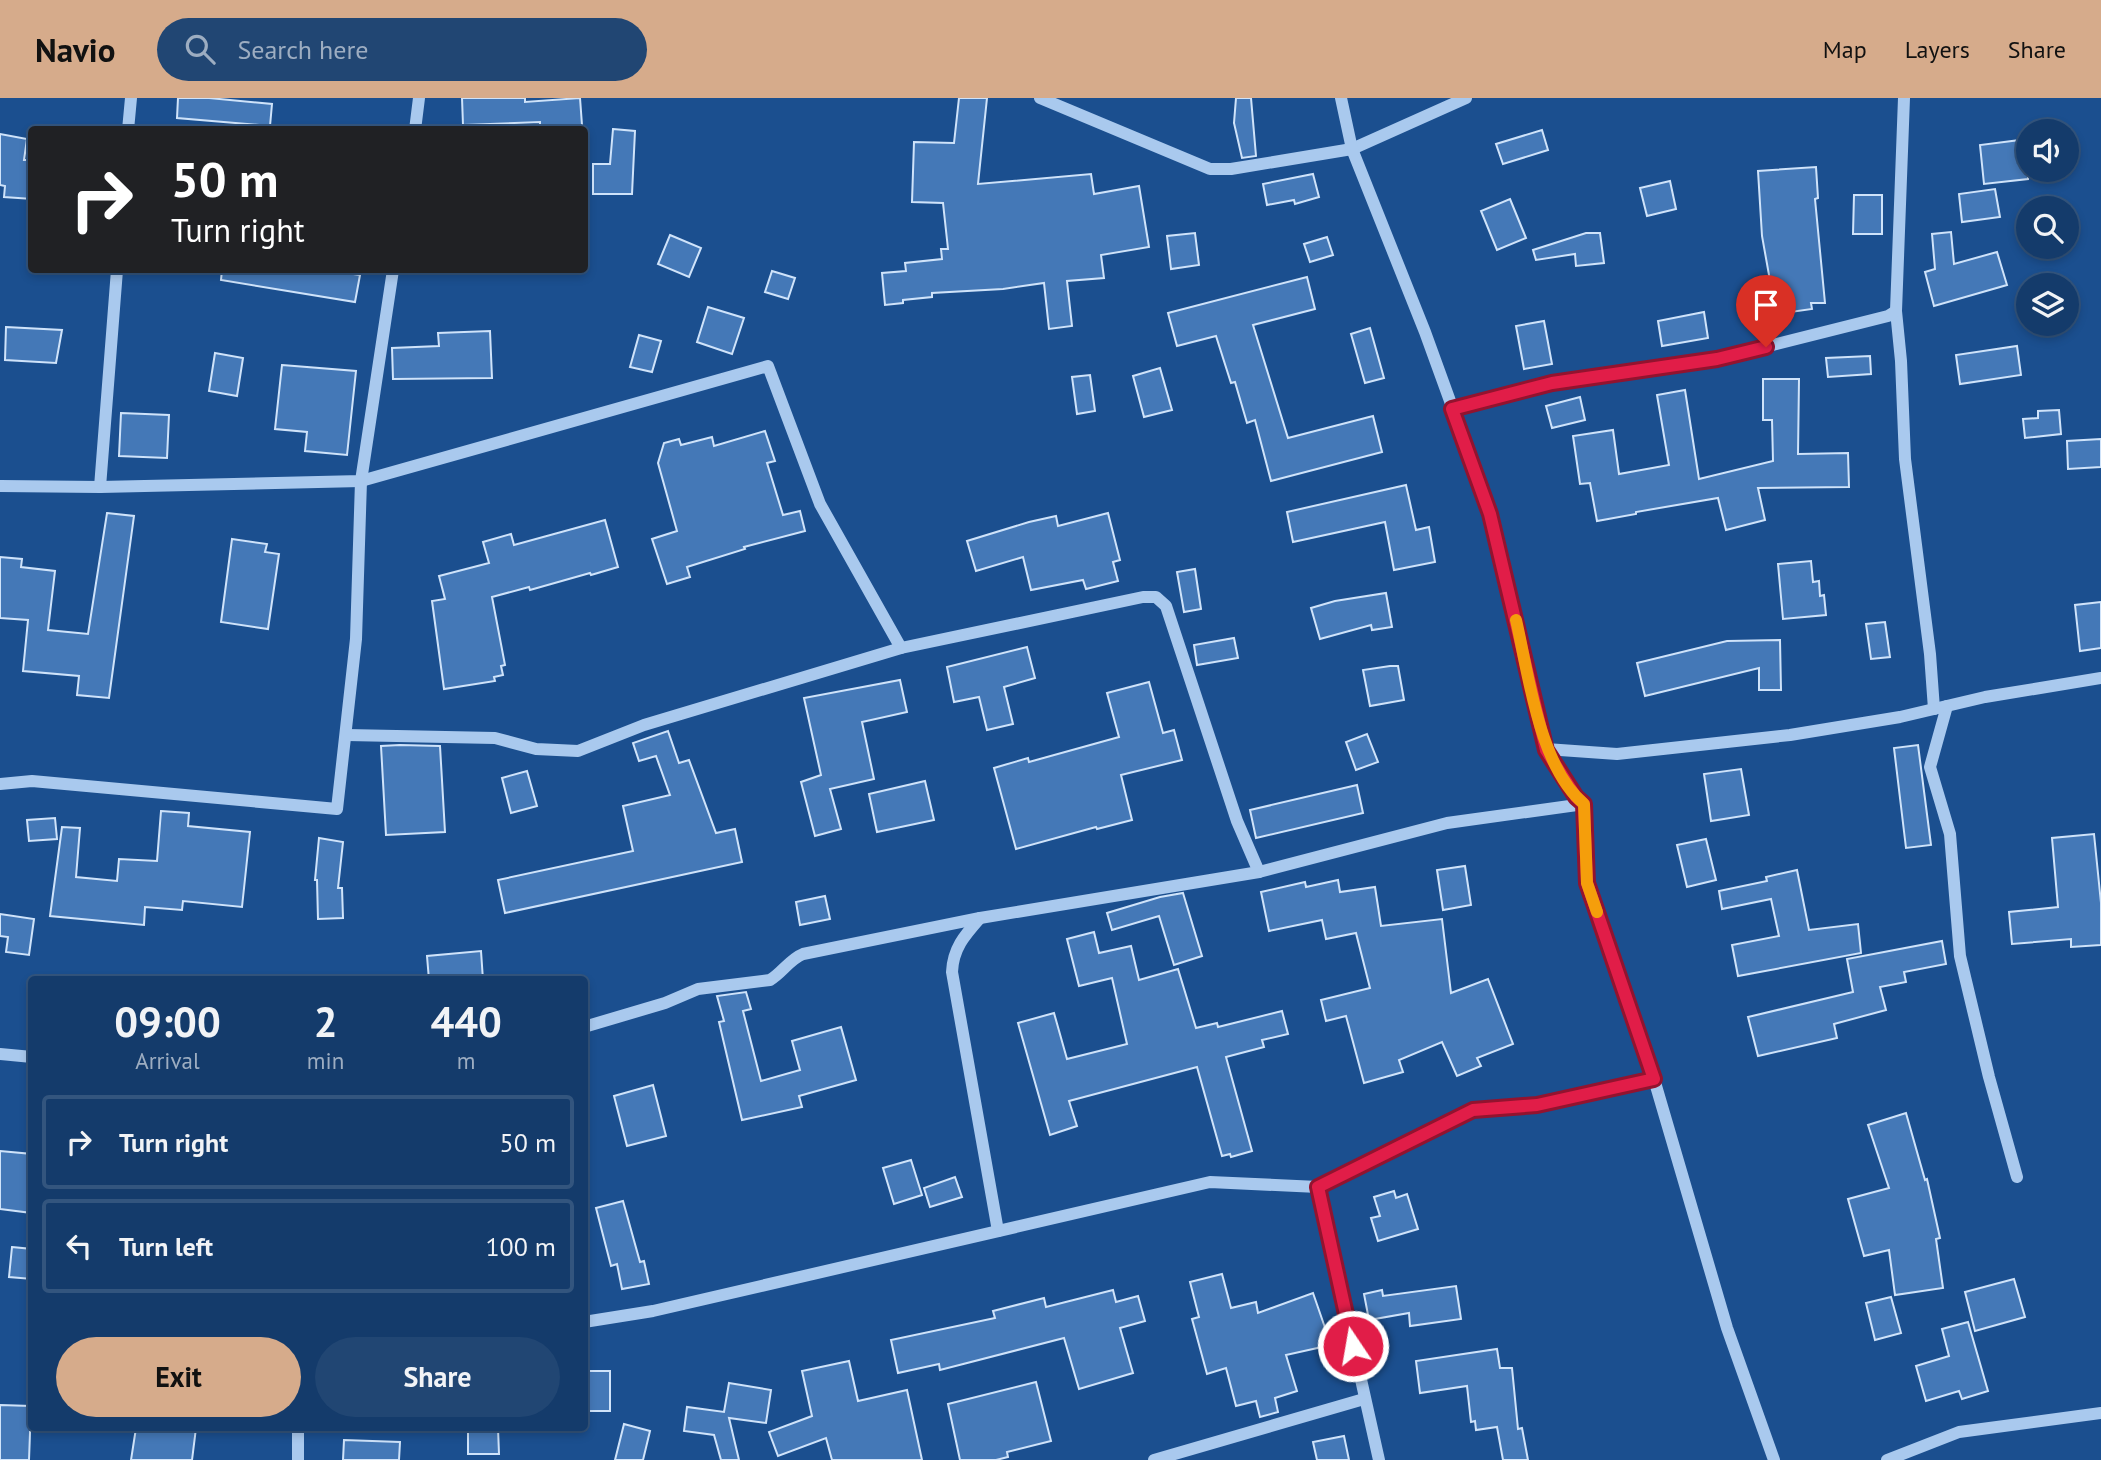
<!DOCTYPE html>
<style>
:root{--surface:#143b6b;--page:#214673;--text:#f1f3f6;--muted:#9dadc1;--line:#33557e;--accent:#d6ab8b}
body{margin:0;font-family:"PT Sans",sans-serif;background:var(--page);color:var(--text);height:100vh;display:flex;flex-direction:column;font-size:26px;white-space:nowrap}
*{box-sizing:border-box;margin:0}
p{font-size:23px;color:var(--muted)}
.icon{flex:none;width:38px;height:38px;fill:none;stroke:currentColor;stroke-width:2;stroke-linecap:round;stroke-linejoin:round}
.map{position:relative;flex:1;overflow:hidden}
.details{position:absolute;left:28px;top:878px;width:560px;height:455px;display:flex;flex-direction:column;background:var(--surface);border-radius:7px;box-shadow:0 4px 10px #0003,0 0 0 2px var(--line)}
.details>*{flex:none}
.banner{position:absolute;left:28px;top:28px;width:560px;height:147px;border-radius:7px;box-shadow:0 4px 10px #0003,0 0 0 2px var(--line);background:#202124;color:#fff;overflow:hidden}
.controls{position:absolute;left:2016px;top:21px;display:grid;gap:14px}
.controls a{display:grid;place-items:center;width:63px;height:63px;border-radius:50%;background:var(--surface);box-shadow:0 4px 10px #0003,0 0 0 2px var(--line);font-size:35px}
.pin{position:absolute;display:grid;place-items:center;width:60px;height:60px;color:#fff;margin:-72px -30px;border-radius:50% 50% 50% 0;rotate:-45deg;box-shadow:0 0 7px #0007}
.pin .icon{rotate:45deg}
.me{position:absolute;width:77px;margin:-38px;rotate:348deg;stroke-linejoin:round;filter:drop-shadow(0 0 5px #0008)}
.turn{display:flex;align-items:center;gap:24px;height:147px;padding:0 28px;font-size:32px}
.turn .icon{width:91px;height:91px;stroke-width:2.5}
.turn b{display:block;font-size:49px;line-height:60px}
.eta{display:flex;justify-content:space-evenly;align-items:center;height:119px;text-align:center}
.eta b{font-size:42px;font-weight:700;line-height:49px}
.primary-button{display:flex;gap:14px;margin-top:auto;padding:14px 28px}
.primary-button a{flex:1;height:80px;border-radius:42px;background:var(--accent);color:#111;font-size:28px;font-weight:700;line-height:80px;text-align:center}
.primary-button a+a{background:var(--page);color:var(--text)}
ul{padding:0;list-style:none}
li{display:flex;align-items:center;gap:21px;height:94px;margin:0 14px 10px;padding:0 14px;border:4px solid var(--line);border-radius:7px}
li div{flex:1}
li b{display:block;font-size:26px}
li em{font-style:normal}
header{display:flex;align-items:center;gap:42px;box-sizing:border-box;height:98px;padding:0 35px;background:var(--accent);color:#111}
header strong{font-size:33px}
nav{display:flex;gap:38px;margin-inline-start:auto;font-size:24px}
.search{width:490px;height:63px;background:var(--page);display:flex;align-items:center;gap:18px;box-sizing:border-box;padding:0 24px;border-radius:38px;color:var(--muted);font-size:26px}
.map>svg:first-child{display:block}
.building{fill:#4478b7;stroke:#cfe3fa;stroke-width:2}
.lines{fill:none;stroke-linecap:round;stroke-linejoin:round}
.minor{stroke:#a9c9ee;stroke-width:12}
.route-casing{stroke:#92132f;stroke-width:18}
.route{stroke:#e11d48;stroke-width:12}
.slow{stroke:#f59e0b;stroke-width:12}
</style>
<header>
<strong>Navio</strong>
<div class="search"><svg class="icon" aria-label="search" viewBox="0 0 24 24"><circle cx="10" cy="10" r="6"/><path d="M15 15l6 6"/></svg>Search here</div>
<nav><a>Map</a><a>Layers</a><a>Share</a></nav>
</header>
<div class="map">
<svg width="2101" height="1362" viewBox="0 0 2101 1362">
<rect width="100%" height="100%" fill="#1b4f8f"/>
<!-- building -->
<g class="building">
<path d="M 178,0 L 209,0 L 272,6 L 270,28 L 177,20 Z"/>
<path d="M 462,0 L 525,0 L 525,4 L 580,0 L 582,27 L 540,30 L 540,24 L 463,27 Z"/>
<path d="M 959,0 L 987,0 L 978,86 L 1091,76 L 1094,96 L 1139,88 L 1149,149 L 1101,157 L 1104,180 L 1067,183 L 1072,228 L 1049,231 L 1044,185 L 1003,191 L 932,195 L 932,199 L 903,202 L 903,205 L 885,207 L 882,175 L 906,173 L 905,165 L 942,161 L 941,151 L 948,151 L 943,105 L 912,104 L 914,44 L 954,45 Z"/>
<path d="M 1236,0 L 1251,0 L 1256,58 L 1242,60 L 1234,25 Z"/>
<path d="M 613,31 L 635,33 L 632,96 L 593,96 L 593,66 L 610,66 Z"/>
<path d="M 1542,32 L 1548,52 L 1503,66 L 1496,46 Z"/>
<path d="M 0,36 L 27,41 L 24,62 L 32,62 L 32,101 L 4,99 L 5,88 L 0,87 Z"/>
<path d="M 2028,41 L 2028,81 L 1984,86 L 1980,47 Z"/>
<path d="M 1816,69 L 1818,100 L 1815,101 L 1825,205 L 1811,205 L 1812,211 L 1776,216 L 1762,138 L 1758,73 Z"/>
<path d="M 1313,76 L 1319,99 L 1295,106 L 1294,102 L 1267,107 L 1263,86 Z"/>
<path d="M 1670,83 L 1676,111 L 1647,118 L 1640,90 Z"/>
<path d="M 1995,91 L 2000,119 L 1962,124 L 1959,96 Z"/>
<path d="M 1854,97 L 1882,97 L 1882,136 L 1853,136 Z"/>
<path d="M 1510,101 L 1526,140 L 1497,152 L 1481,113 Z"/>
<path d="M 1951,134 L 1954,166 L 1997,154 L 2007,187 L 1934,208 L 1925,174 L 1935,171 L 1932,136 Z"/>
<path d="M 1195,135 L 1199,167 L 1171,171 L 1167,138 Z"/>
<path d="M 1586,135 L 1600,135 L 1604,165 L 1576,168 L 1575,156 L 1536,162 L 1533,152 Z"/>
<path d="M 670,137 L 701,150 L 689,179 L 658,166 Z"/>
<path d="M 1327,139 L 1333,157 L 1310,164 L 1304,146 Z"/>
<path d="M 222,172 L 327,172 L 360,177 L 355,204 L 221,182 Z"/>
<path d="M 772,173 L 795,180 L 788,201 L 765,194 Z"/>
<path d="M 1307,179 L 1315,211 L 1253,227 L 1288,340 L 1373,318 L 1382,354 L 1271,383 L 1255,322 L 1247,325 L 1235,284 L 1231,285 L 1216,238 L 1177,248 L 1168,215 Z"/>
<path d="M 708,209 L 744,220 L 732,256 L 697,244 Z"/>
<path d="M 1704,214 L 1708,240 L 1662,248 L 1658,223 Z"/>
<path d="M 1544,223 L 1552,266 L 1524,271 L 1516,228 Z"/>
<path d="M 6,229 L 62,232 L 56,265 L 5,262 Z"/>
<path d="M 1370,230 L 1384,280 L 1365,285 L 1351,236 Z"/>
<path d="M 490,233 L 492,280 L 393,281 L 392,250 L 439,248 L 438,235 Z"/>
<path d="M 639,237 L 661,243 L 652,274 L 630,269 Z"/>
<path d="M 2017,248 L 2021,277 L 1960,286 L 1956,257 Z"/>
<path d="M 215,255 L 243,260 L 237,298 L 209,293 Z"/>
<path d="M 1870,258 L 1871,276 L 1828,279 L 1826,260 Z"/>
<path d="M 282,267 L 356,273 L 347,357 L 305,353 L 307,334 L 275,331 Z"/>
<path d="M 1160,270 L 1172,312 L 1144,319 L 1133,278 Z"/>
<path d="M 1090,277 L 1095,313 L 1077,316 L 1072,279 Z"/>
<path d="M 1763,281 L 1799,281 L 1798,356 L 1848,355 L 1849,389 L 1758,390 L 1765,422 L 1726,432 L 1718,400 L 1636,414 L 1636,416 L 1597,423 L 1590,385 L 1580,386 L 1573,338 L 1613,332 L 1619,376 L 1669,367 L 1657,297 L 1685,292 L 1699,381 L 1773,363 L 1772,322 L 1763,322 Z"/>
<path d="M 1580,299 L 1585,322 L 1552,330 L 1546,308 Z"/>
<path d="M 2059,312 L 2061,336 L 2025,340 L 2023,321 L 2038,320 L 2038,313 Z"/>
<path d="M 121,315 L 169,317 L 167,360 L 119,358 Z"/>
<path d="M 765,333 L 775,363 L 767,365 L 783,417 L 800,413 L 805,433 L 744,449 L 745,451 L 687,469 L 690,479 L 667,486 L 652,441 L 677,433 L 658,365 L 664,345 L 679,341 L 681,347 L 712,339 L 714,348 Z"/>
<path d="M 2101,341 L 2101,369 L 2068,371 L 2067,343 Z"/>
<path d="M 1406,387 L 1416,432 L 1429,429 L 1435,464 L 1394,472 L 1385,424 L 1293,444 L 1287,414 Z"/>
<path d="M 107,415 L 134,418 L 109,600 L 77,597 L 79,578 L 23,573 L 28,522 L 0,520 L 0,459 L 22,461 L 21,469 L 55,473 L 48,532 L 88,536 Z"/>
<path d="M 1108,415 L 1120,462 L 1113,464 L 1118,483 L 1086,491 L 1083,482 L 1031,492 L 1023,459 L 976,473 L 967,443 L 1029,424 L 1056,418 L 1058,428 Z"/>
<path d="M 605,422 L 618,469 L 591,477 L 590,475 L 530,492 L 529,489 L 492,499 L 505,567 L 501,568 L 503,577 L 494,579 L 495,583 L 444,591 L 432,503 L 445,501 L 439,478 L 489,465 L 483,444 L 511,436 L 514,447 Z"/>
<path d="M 232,441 L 267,446 L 265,454 L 279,456 L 268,531 L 221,524 Z"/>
<path d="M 1811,463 L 1813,484 L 1819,483 L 1820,498 L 1824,497 L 1826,517 L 1783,521 L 1778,466 Z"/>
<path d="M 1195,471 L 1201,511 L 1184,514 L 1177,474 Z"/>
<path d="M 1386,495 L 1392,529 L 1372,532 L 1371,527 L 1320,541 L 1311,510 L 1335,503 Z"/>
<path d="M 2101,504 L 2101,550 L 2080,553 L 2075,507 Z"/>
<path d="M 1885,524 L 1890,559 L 1871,561 L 1866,526 Z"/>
<path d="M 1234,540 L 1238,560 L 1197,567 L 1194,547 Z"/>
<path d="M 1780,542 L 1781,592 L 1759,592 L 1759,570 L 1645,598 L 1637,565 L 1727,543 Z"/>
<path d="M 1027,549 L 1035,580 L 1004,589 L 1013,626 L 987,632 L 979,599 L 954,604 L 947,569 Z"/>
<path d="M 1390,568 L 1398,568 L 1404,602 L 1370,608 L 1363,572 Z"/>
<path d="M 900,582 L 907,614 L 862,624 L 874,681 L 830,691 L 841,731 L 815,738 L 801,684 L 821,677 L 804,600 Z"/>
<path d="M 1149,584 L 1163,635 L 1174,632 L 1182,662 L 1121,677 L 1132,722 L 1097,731 L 1096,729 L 1016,751 L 994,670 L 1028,660 L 1029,664 L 1119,639 L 1107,595 Z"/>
<path d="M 668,633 L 679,665 L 689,662 L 716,735 L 735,731 L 742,764 L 505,815 L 498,782 L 633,753 L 623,708 L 670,697 L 656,658 L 639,663 L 633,645 Z"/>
<path d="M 1367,636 L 1378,664 L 1356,672 L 1346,644 Z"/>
<path d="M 400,647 L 440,648 L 445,734 L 386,737 L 381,648 Z"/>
<path d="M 1918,647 L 1931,747 L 1906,750 L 1894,650 Z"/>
<path d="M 1741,671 L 1749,717 L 1711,723 L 1704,676 Z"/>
<path d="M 527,673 L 537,708 L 511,715 L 502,680 Z"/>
<path d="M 925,683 L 934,722 L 877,734 L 869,696 Z"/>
<path d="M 1357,687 L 1363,715 L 1256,740 L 1250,712 Z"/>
<path d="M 161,713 L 189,715 L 188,728 L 250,734 L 242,809 L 183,803 L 182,812 L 145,809 L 144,827 L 50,818 L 62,729 L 80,730 L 76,779 L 117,783 L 119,761 L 157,763 Z"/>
<path d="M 55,720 L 57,741 L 29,743 L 27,722 Z"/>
<path d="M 2094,736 L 2101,805 L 2101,847 L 2071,849 L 2071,841 L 2012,846 L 2009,814 L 2058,809 L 2052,740 Z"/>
<path d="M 319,740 L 343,744 L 338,790 L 342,790 L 343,820 L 318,821 L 317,782 L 315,782 Z"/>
<path d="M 1706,741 L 1716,782 L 1687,789 L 1677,747 Z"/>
<path d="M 1465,768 L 1471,807 L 1443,812 L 1437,772 Z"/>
<path d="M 1797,772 L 1809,832 L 1858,826 L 1861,855 L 1738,878 L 1732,847 L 1779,838 L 1771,801 L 1722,811 L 1719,793 L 1767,783 L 1766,779 Z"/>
<path d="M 1338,782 L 1340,794 L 1375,789 L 1381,828 L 1442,821 L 1451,895 L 1488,881 L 1513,946 L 1477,960 L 1481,968 L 1457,978 L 1442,944 L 1399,962 L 1403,974 L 1364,985 L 1346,918 L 1326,923 L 1321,902 L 1370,890 L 1356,835 L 1326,841 L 1322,822 L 1269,833 L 1261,794 L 1305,784 L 1306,789 Z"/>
<path d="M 1183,795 L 1202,858 L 1174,867 L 1159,818 L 1112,832 L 1107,815 L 1160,799 Z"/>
<path d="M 825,798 L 830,821 L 800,827 L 796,804 Z"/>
<path d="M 0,816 L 34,821 L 29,857 L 6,854 L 8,839 L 0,838 Z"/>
<path d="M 1094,834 L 1099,855 L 1131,848 L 1139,882 L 1178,871 L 1196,930 L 1217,925 L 1218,929 L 1282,913 L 1288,936 L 1262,942 L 1264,949 L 1226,959 L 1252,1053 L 1231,1059 L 1230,1056 L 1222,1058 L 1197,969 L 1069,1003 L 1077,1028 L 1050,1037 L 1018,925 L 1054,915 L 1067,961 L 1127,946 L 1112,880 L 1079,888 L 1067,841 Z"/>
<path d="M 1942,843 L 1946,866 L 1904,874 L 1906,884 L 1880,889 L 1886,912 L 1834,926 L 1837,940 L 1758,958 L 1748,919 L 1853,894 L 1847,861 Z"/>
<path d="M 481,853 L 483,882 L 429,882 L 427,858 Z"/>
<path d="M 746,894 L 751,911 L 743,913 L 761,983 L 800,972 L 792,943 L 841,929 L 856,982 L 799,998 L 802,1009 L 742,1022 L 719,924 L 724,923 L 717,898 Z"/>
<path d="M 653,987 L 666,1038 L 627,1048 L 614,998 Z"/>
<path d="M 1906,1015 L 1925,1082 L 1927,1081 L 1940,1140 L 1936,1141 L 1943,1190 L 1895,1197 L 1889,1152 L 1864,1158 L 1848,1101 L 1889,1090 L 1868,1027 Z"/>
<path d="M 0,1053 L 32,1056 L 32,1115 L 0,1111 Z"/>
<path d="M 911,1062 L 922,1097 L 894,1106 L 883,1070 Z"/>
<path d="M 955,1079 L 962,1099 L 930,1109 L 924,1090 Z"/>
<path d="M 1394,1093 L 1396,1100 L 1407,1096 L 1418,1131 L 1378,1143 L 1371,1120 L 1380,1118 L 1374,1099 Z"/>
<path d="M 623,1103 L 640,1164 L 644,1163 L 649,1186 L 622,1191 L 617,1166 L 611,1168 L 596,1110 Z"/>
<path d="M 12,1149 L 32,1151 L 32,1181 L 9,1179 Z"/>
<path d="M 1222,1176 L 1231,1210 L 1256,1204 L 1258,1215 L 1313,1195 L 1331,1247 L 1286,1257 L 1297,1293 L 1275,1300 L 1278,1314 L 1260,1319 L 1256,1303 L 1236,1308 L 1226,1270 L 1207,1276 L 1192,1221 L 1199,1219 L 1190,1184 Z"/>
<path d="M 2014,1181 L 2025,1219 L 1975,1233 L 1965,1194 Z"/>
<path d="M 1456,1188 L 1461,1221 L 1410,1228 L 1409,1215 L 1369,1222 L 1364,1196 L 1382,1192 L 1383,1198 Z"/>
<path d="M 1113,1192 L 1116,1204 L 1138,1198 L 1145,1223 L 1120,1230 L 1133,1275 L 1079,1291 L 1064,1240 L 940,1272 L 939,1266 L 898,1275 L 891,1242 L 995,1220 L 993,1213 L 1044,1200 L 1046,1209 Z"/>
<path d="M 1891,1199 L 1901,1235 L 1875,1242 L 1866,1205 Z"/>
<path d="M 1968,1224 L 1988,1293 L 1962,1301 L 1959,1293 L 1926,1303 L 1916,1268 L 1949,1258 L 1942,1231 Z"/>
<path d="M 1497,1251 L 1500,1270 L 1512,1270 L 1518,1331 L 1522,1330 L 1528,1362 L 1503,1362 L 1497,1329 L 1476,1332 L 1475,1323 L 1471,1324 L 1467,1288 L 1420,1295 L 1416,1263 Z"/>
<path d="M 849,1263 L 858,1303 L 907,1292 L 922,1362 L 832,1362 L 826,1340 L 778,1358 L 769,1334 L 812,1318 L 802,1273 Z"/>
<rect x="584" y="1273" width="26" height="40"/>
<path d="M 1036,1284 L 1051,1343 L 1007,1354 L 1008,1359 L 996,1362 L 960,1362 L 948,1306 Z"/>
<path d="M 729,1285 L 771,1292 L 766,1325 L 729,1320 L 739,1362 L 721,1362 L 714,1337 L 684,1333 L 687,1309 L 724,1314 Z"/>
<path d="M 0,1307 L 31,1308 L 29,1362 L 0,1362 Z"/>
<path d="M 624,1326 L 650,1333 L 643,1362 L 615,1362 Z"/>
<path d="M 136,1330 L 196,1330 L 192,1362 L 131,1362 Z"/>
<path d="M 468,1330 L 498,1330 L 499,1356 L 468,1356 Z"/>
<path d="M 1344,1338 L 1349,1362 L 1317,1362 L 1313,1344 Z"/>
<path d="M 344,1342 L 400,1344 L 399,1362 L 343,1362 Z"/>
</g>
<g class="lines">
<!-- minor -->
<g class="minor">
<path d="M 1040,0 L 1210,71 L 1231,71 L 1352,51 L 1466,0"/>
<path d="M 1341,0 L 1352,51 L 1425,234 L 1491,416 L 1546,651 L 1576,699 L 1584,706 L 1587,785 L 1654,981 L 1727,1230 L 1774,1362"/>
<path d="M 1904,0 L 1896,213 L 1901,263 L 1905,361 L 1930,556 L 1934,611"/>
<path d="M 128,32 L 131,0"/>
<path d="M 415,32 L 419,0"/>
<path d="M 1453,311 L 1552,285 L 1717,261 L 1888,218 L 1896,213"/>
<path d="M 0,388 L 100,389 L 361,383 L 768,268 L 820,406 L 901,550"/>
<path d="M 100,389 L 117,172"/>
<path d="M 1947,608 L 1930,669 L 1950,736 L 1960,858 L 1989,979 L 2017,1079"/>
<path d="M 347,637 L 495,640 L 536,651 L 578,653 L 644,627 L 901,550 L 1143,499 L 1156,499 L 1166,508 L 1237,723 L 1259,774"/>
<path d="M 1546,651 L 1617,656 L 1790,637 L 1900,619 L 1985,599 L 2101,580"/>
<path d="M 0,686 L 32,683 L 337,711 L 356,541 L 361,383 L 393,172"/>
<path d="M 980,820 C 965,837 953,850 952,874 L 998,1133"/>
<path d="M 584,929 L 665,905 L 698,891 L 770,882 C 782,875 790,861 803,856 L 980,820 L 1259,774 L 1447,725 L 1584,706"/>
<path d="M 0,956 L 32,959"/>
<path d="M 584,1224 L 653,1213 L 1210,1084 L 1318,1089"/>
<path d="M 298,1362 L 298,1330"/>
<path d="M 1154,1362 L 1364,1301"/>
<path d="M 1379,1362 L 1318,1089 L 1473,1012 L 1537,1007 L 1654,981"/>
<path d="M 1887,1362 L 1959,1334 L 2101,1315"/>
</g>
</g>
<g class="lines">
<!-- route casing -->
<g class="route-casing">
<path id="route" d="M 1353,1248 L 1318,1089 L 1473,1012 L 1537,1007 L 1654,981 L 1587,785 L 1584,706 L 1576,699 L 1546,652 L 1490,416 L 1452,311 L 1552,285 L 1717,261 L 1766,249"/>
</g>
<!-- route -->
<use href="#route" class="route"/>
<!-- slow -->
<path class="slow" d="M 1516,522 C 1529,578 1539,668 1584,706 L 1587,785 L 1597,814"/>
</g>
</svg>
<div class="controls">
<a><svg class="icon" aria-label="sound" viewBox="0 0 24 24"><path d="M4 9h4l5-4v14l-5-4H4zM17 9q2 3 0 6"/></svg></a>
<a><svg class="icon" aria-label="search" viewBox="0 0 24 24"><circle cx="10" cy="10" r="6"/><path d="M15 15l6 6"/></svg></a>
<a><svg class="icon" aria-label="layers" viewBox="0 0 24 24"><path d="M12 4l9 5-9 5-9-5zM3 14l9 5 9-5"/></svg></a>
</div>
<div class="pin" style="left:1766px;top:249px;background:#d93025"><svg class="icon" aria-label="arrive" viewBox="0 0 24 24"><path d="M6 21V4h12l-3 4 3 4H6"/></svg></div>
<svg class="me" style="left:1353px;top:1248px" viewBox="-20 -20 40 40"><circle r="17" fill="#e11d48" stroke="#fff" stroke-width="3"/><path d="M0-11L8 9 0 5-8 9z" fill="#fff"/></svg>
<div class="banner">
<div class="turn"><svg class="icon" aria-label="right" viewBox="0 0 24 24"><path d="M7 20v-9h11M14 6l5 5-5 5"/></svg><div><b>50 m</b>Turn right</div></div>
</div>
<section class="details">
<div class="eta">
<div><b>09:00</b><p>Arrival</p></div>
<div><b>2</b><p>min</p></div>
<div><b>440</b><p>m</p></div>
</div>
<ul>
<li><svg class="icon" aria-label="right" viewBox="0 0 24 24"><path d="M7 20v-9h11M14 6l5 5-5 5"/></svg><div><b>Turn right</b></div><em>50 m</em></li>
<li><svg class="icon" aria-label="left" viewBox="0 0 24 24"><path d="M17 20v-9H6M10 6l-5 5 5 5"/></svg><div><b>Turn left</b></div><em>100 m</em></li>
</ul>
<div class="primary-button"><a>Exit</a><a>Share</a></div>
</section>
</div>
